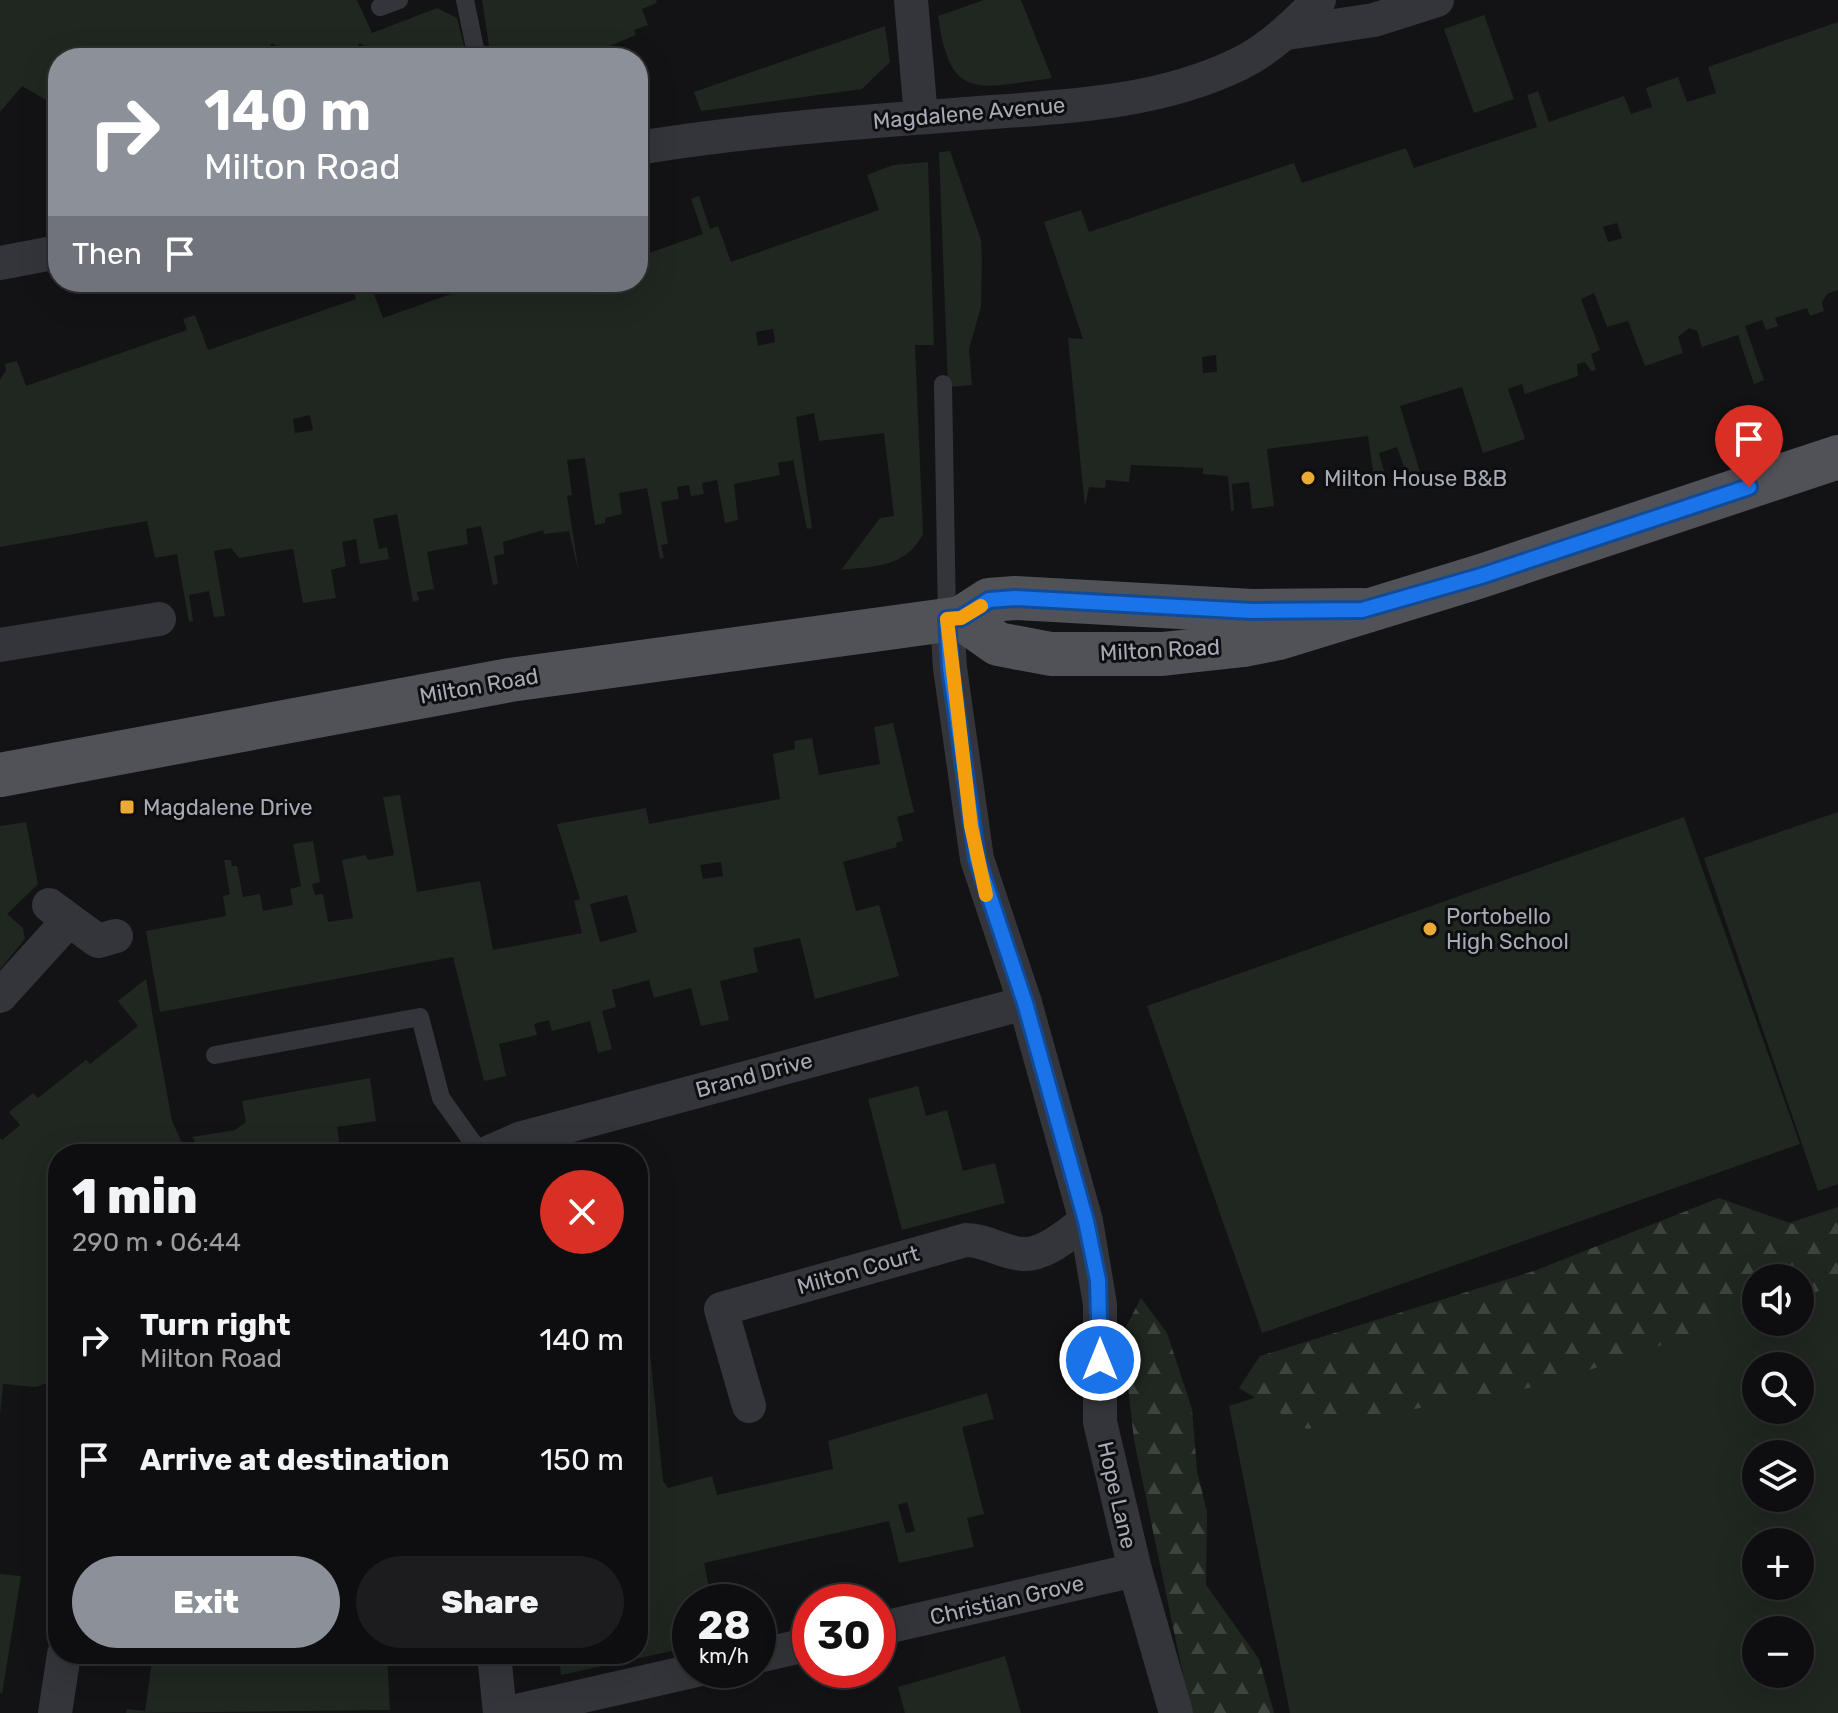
<!DOCTYPE html>
<meta charset="utf-8">
<style>
:root{--surface:#0e0e10;--page:#1c1c1e;--text:#f1f3f6;--muted:#9b9c9f;--line:#2e2e30;--accent:#8c9099}
body{margin:0;font-family:Rubik,sans-serif;background:var(--page);color:var(--text);height:100vh;display:flex;flex-direction:column;font-size:30px;white-space:nowrap}
*{box-sizing:border-box;margin:0}
p{font-size:26px;color:var(--muted)}
.icon{flex:none;width:44px;height:44px;fill:none;stroke:currentColor;stroke-width:2;stroke-linecap:round;stroke-linejoin:round}
.map{position:relative;flex:1;overflow:hidden}
.panel{position:absolute;left:48px;top:1144px;width:600px;height:520px;display:flex;flex-direction:column;background:var(--surface);border-radius:32px;box-shadow:0 8px 32px #0002,0 0 0 2px var(--line)}
.panel>*{flex:none}
.top-card{position:absolute;left:48px;top:48px;width:600px;height:244px;border-radius:32px;box-shadow:0 8px 32px #0002,0 0 0 2px var(--line);background:#8c9099;color:#fff;overflow:hidden}
.fabs{position:absolute;left:1742px;top:1264px;display:grid;gap:16px}
.fabs a{display:grid;place-items:center;width:72px;height:72px;border-radius:50%;background:var(--surface);box-shadow:0 8px 32px #0002,0 0 0 2px var(--line);font-size:40px}
.speed{position:absolute;left:672px;top:1584px;display:flex;gap:16px;font-size:40px;font-weight:700;text-align:center}
.speed>*{display:grid;place-content:center;width:104px;height:104px;border-radius:50%;background:var(--surface);box-shadow:0 8px 32px #0002,0 0 0 2px var(--line);line-height:1}
.speed small{font-size:20px;font-weight:400}
.speed .limit{border:12px solid #d22;background:#fff;color:#111}
.pin{position:absolute;display:grid;place-items:center;width:68px;height:68px;color:#fff;margin:-82px -34px;border-radius:50% 50% 50% 0;rotate:-45deg;box-shadow:0 0 8px #0007}
.pin .icon{rotate:45deg}
.me{position:absolute;width:88px;margin:-44px;rotate:0deg;stroke-linejoin:round;filter:drop-shadow(0 0 6px #0008)}
.turn{display:flex;align-items:center;gap:28px;height:168px;padding:0 24px;font-size:36px}
.turn .icon{width:104px;height:104px;stroke-width:2.5}
.turn b{display:block;font-size:56px;line-height:68px}
.then{display:flex;align-items:center;height:76px;padding:0 24px;background:#0003;gap:16px;font-size:30px}
.round{display:grid;place-items:center;flex:none;width:84px;height:84px;border-radius:42px;background:var(--page)}
.overview{display:flex;align-items:center;justify-content:space-between;height:136px;padding:0 24px}
h1{font-size:48px;font-weight:800;line-height:60px}
.cta{display:flex;gap:16px;margin-top:auto;padding:16px 24px}
.cta a{flex:1;height:92px;border-radius:48px;background:var(--accent);color:#fff;font-size:32px;font-weight:800;line-height:92px;text-align:center}
.cta a+a{background:var(--page);color:var(--text)}
ul{padding:0;list-style:none}
li{display:flex;align-items:center;gap:24px;height:120px;padding:0 24px}
li div{flex:1}
li b{display:block;font-size:30px}
li em{font-style:normal}
.map>svg:first-child{display:block}
.green{fill:#1f2720;fill-rule:evenodd}
.forest{fill:url(#forest-firs)}
.lines{fill:none;stroke-linecap:round;stroke-linejoin:round}
.lane{stroke:#34353a;stroke-width:18}
.street{stroke:#34353a;stroke-width:34}
.primary{stroke:#505258;stroke-width:44}
.route-casing{stroke:#114b97;stroke-width:20}
.route{stroke:#1a73e8;stroke-width:14}
.slow{stroke:#f59e0b;stroke-width:14}
.poi-dot{fill:#ebaa35;stroke:#0e0e10;stroke-width:3}
.labels{text-anchor:middle;dominant-baseline:central;stroke-width:6;stroke-linejoin:round;paint-order:stroke}
.street-label{font-size:22px;fill:#a5aab5;stroke:#0e0e10}
.poi-label{font-size:22px;fill:#a5aab5;stroke:#0e0e10;text-anchor:start}
</style>
<div class="map">
<svg width="1838" height="1713" viewBox="0 0 1838 1713">
<defs>
<pattern id="forest-firs" width="22" height="20" patternUnits="userSpaceOnUse" patternTransform="scale(2)"><rect width="22" height="20" fill="#1f2720"/><path d="M5 1l3.5 6h-7zM16 11l3.5 6h-7z" fill="#3d443e"/></pattern>
</defs>
<rect width="100%" height="100%" fill="#131315"/>
<!-- green -->
<g class="green">
<path d="M 0,0 L 357,0 L 372,33 L 437,8 L 457,18 L 467,58 L 382,58 L 360,43 L 348,58 L 295,58 L 272,43 L 262,58 L 58,58 L 58,107 L 22,86 L 0,112 Z"/>
<path d="M 482,0 L 656,0 L 657,3 L 642,9 L 648,25 L 634,30 L 636,35 L 581,58 L 491,58 Z"/>
<path d="M 984,0 L 1021,0 L 1052,78 C 978,88 950,103 938,16 Z"/>
<path d="M 1484,15 L 1514,99 L 1474,113 L 1444,29 Z"/>
<path d="M 1838,22 L 1838,290 L 1827,294 L 1822,302 L 1824,311 L 1810,316 L 1807,308 L 1775,318 L 1778,326 L 1766,330 L 1762,320 L 1745,326 L 1764,380 L 1754,384 L 1738,335 L 1702,347 L 1697,331 L 1689,328 L 1678,337 L 1683,353 L 1645,366 L 1628,321 L 1607,327 L 1594,293 L 1581,299 L 1600,350 L 1591,354 L 1596,370 L 1591,371 L 1585,362 L 1577,364 L 1578,376 L 1525,394 L 1522,384 L 1508,389 L 1525,439 L 1483,453 L 1462,387 L 1400,406 L 1420,472 L 1407,476 L 1397,447 L 1379,453 L 1387,482 L 1375,485 L 1368,436 L 1267,449 L 1274,506 L 1252,509 L 1249,482 L 1232,484 L 1234,511 L 1231,511 L 1228,476 L 1203,474 L 1203,468 L 1131,465 L 1129,482 L 1106,480 L 1105,488 L 1089,487 L 1085,507 L 1068,338 L 1083,339 L 1044,222 L 1081,210 L 1089,232 L 1294,163 L 1302,183 L 1406,148 L 1414,168 L 1537,127 L 1527,95 L 1538,91 L 1549,122 L 1624,96 L 1631,114 L 1652,107 L 1646,88 L 1678,77 L 1687,102 L 1716,93 L 1708,67 ZM 1617,223 L 1622,238 L 1608,242 L 1603,227 ZM 1216,355 L 1217,372 L 1203,373 L 1202,357 Z"/>
<path d="M 885,26 L 890,62 L 862,89 L 701,111 L 694,92 Z"/>
<path d="M 950,151 L 981,240 L 982,259 L 981,307 L 969,349 L 972,385 L 948,387 L 939,152 Z"/>
<path d="M 928,162 L 934,345 L 915,345 L 923,534 C 905,568 875,566 841,570 L 880,518 L 894,516 L 884,433 L 819,441 L 814,413 L 796,417 L 812,528 L 807,529 L 793,460 L 778,463 L 780,475 L 734,484 L 738,520 L 725,523 L 717,480 L 702,483 L 704,494 L 691,496 L 689,485 L 677,487 L 679,499 L 661,502 L 668,544 L 661,545 L 664,558 L 660,559 L 647,488 L 619,493 L 622,514 L 605,518 L 605,523 L 595,525 L 585,458 L 567,460 L 572,495 L 567,496 L 579,573 L 569,531 L 544,534 L 543,530 L 503,542 L 504,554 L 494,556 L 498,584 L 493,585 L 481,526 L 466,529 L 468,544 L 427,552 L 434,589 L 417,592 L 419,600 L 413,602 L 397,514 L 373,519 L 379,549 L 387,547 L 389,559 L 360,564 L 356,539 L 342,542 L 346,566 L 331,570 L 336,598 L 303,603 L 293,549 L 239,558 L 231,548 L 214,551 L 225,616 L 214,617 L 209,591 L 189,595 L 193,621 L 189,622 L 177,554 L 155,558 L 147,521 L 0,547 L 0,380 L 6,370 L 5,364 L 17,361 L 26,386 L 187,330 L 183,319 L 195,315 L 208,350 L 356,299 L 353,289 L 370,283 L 383,318 L 485,282 L 553,282 L 555,286 L 567,282 L 638,282 L 638,257 L 703,234 L 691,199 L 699,196 L 710,229 L 718,226 L 731,262 L 879,210 L 867,175 L 893,165 ZM 773,329 L 775,342 L 758,346 L 756,332 ZM 310,415 L 313,430 L 295,433 L 293,419 Z"/>
<path d="M 893,723 L 914,812 L 897,817 L 903,841 L 896,843 L 897,847 L 843,862 L 856,911 L 879,905 L 899,976 L 815,999 L 800,938 L 753,948 L 758,972 L 720,981 L 729,1020 L 701,1026 L 691,988 L 654,998 L 649,980 L 612,990 L 616,1007 L 602,1011 L 612,1049 L 598,1053 L 590,1021 L 552,1031 L 549,1020 L 534,1024 L 537,1035 L 499,1044 L 506,1076 L 484,1081 L 453,957 L 160,1012 L 146,931 L 226,916 L 223,896 L 230,894 L 224,860 L 231,860 L 232,866 L 237,866 L 243,897 L 260,894 L 263,911 L 293,905 L 290,889 L 301,886 L 293,844 L 313,841 L 320,882 L 312,884 L 315,895 L 323,894 L 328,922 L 353,918 L 342,860 L 366,855 L 368,860 L 394,855 L 383,797 L 400,795 L 417,892 L 480,881 L 493,950 L 582,933 L 574,901 L 580,899 L 557,824 L 646,808 L 649,824 L 780,799 L 773,754 L 795,749 L 794,741 L 812,738 L 819,775 L 880,764 L 874,727 ZM 721,862 L 723,876 L 703,879 L 700,865 ZM 627,895 L 637,932 L 600,942 L 590,904 Z"/>
<path d="M 1838,812 L 1838,1184 L 1818,1191 L 1704,858 Z"/>
<path d="M 1684,817 L 1800,1144 L 1262,1333 L 1147,1006 Z"/>
<path d="M 26,822 L 38,884 L 7,914 L 23,928 L 25,939 L 0,969 L 0,826 Z"/>
<path d="M 146,979 L 172,1121 L 187,1154 L 58,1154 L 58,1336 L 48,1340 L 58,1365 L 58,1379 L 36,1387 L 3,1384 L 0,1416 L 0,1138 L 2,1140 L 20,1125 L 9,1112 L 33,1093 L 38,1098 L 86,1060 L 90,1064 L 138,1026 L 118,1001 Z"/>
<path d="M 370,1078 L 376,1121 L 337,1127 L 341,1154 L 204,1154 L 192,1137 L 235,1130 L 246,1122 L 242,1101 Z"/>
<path d="M 918,1086 L 926,1116 L 947,1110 L 963,1171 L 995,1163 L 1005,1203 L 902,1230 L 868,1099 Z"/>
<path d="M 1838,1207 L 1838,1713 L 1290,1713 L 1229,1406 ZM 1756,1278 L 1800,1278 L 1800,1322 L 1756,1322 ZM 1756,1366 L 1800,1366 L 1800,1410 L 1756,1410 ZM 1756,1454 L 1800,1454 L 1800,1498 L 1756,1498 ZM 1756,1542 L 1800,1542 L 1800,1586 L 1756,1586 ZM 1756,1630 L 1800,1630 L 1800,1674 L 1756,1674 Z"/>
<path d="M 644,1294 L 663,1481 L 668,1488 L 712,1476 L 717,1495 L 833,1469 L 828,1441 L 987,1393 L 994,1419 L 962,1427 L 984,1514 L 967,1518 L 974,1547 L 899,1563 L 889,1521 L 704,1563 L 712,1602 L 690,1602 L 690,1647 L 561,1675 L 559,1654 L 638,1654 L 638,1295 ZM 907,1502 L 915,1531 L 906,1533 L 898,1505 Z"/>
<path d="M 0,1574 L 21,1576 L 2,1694 L 0,1692 Z"/>
<path d="M 153,1654 L 387,1654 L 390,1710 L 126,1713 L 127,1709 L 145,1711 Z"/>
<path d="M 1005,1656 L 1021,1713 L 905,1713 L 898,1687 Z"/>
</g>
<!-- forest -->
<g class="forest">
<path d="M 1719,1198 L 1807,1229 L 1838,1218 L 1838,1285 L 1800,1297 L 1800,1278 L 1756,1278 L 1756,1312 L 1549,1384 L 1307,1429 L 1239,1388 L 1260,1356 L 1534,1271 Z"/>
<path d="M 1141,1298 L 1167,1333 L 1192,1409 L 1197,1471 L 1207,1512 L 1206,1585 L 1259,1659 L 1274,1713 L 1191,1713 L 1134,1440 L 1128,1386 L 1125,1329 Z"/>
</g>
<g class="lines">
<!-- lane -->
<g class="lane">
<path d="M 465,0 L 477,58"/>
<path d="M 380,7 L 399,0"/>
<path d="M 943,384 L 947,619"/>
<path d="M 215,1055 L 420,1017 L 441,1098 L 481,1154"/>
</g>
<!-- street -->
<g class="street">
<path d="M 911,0 L 921,117"/>
<path d="M 1287,33 L 1374,20 L 1437,0"/>
<path d="M 638,148 C 742,131 847,123 953,115 C 1048,107 1151,107 1239,64 C 1271,48 1294,25 1319,0"/>
<path d="M 0,263 L 58,252"/>
<path d="M 947,619 L 950,668 L 977,859 L 1025,1003 L 1086,1221 L 1100,1304 L 1100,1422 L 1135,1570 L 1176,1713"/>
<path d="M 0,645 L 159,619"/>
<path d="M 49,905 L 98,941 L 116,936"/>
<path d="M 0,996 L 69,920"/>
<path d="M 485,1154 L 519,1139 L 1025,1003"/>
<path d="M 749,1406 L 721,1309 L 966,1240 C 986,1240 1003,1253 1023,1254 C 1046,1255 1069,1233 1086,1221"/>
<path d="M 878,1629 L 1135,1570"/>
<path d="M 494,1654 L 500,1713"/>
<path d="M 758,1656 L 810,1644"/>
<path d="M 55,1713 L 64,1654"/>
<path d="M 508,1713 L 697,1670"/>
</g>
<!-- primary -->
<g class="primary">
<path d="M 961,618 L 998,644 L 1051,654 L 1162,654 L 1244,645 L 1279,638 L 1481,576 L 1838,457"/>
<path d="M 0,775 L 510,680 L 961,618 L 989,600 L 1015,598 L 1252,611 L 1362,610"/>
</g>
</g>
<g class="lines">
<!-- route casing -->
<g class="route-casing">
<path id="route" d="M 1100,1360 L 1098,1280 L 1086,1221 L 1025,1003 L 977,859 L 950,668 L 947,619 L 961,618 L 989,600 L 1015,598 L 1252,611 L 1362,610 L 1481,576 L 1749,487"/>
</g>
<!-- route -->
<use href="#route" class="route"/>
<!-- slow -->
<path class="slow" d="M 981,606 L 961,618 L 947,619 L 971,826 L 986,895"/>
</g>
<!-- markers -->
<g class="poi-dot">
<circle cx="1308" cy="478" r="8"/>
<rect x="119" y="799" width="16" height="16" rx="4"/>
<circle cx="1430" cy="929" r="8"/>
</g>
<g class="labels">
<!-- street labels -->
<g class="street-label">
<text transform="translate(969 113) rotate(-5)">Magdalene Avenue</text>
<text transform="translate(1160 650) rotate(-3)">Milton Road</text>
<text transform="translate(479 686) rotate(-10)">Milton Road</text>
<text transform="translate(754 1075) rotate(-15)">Brand Drive</text>
<text transform="translate(858 1270) rotate(-16)">Milton Court</text>
<text transform="translate(1117 1495) rotate(77)">Hope Lane</text>
<text transform="translate(1007 1600) rotate(-13)">Christian Grove</text>
</g>
<!-- poi labels -->
<g class="poi-label">
<text x="1324" y="478">Milton House B&amp;B</text>
<text x="143" y="807">Magdalene Drive</text>
<text x="1446" y="916">Portobello<tspan x="1446" dy="25">High School</tspan></text>
</g>
</g>
</svg>
<div class="fabs">
<a><svg class="icon" aria-label="sound" viewBox="0 0 24 24"><path d="M4 9h4l5-4v14l-5-4H4zM17 9q2 3 0 6"/></svg></a>
<a><svg class="icon" aria-label="search" viewBox="0 0 24 24"><circle cx="10" cy="10" r="6"/><path d="M15 15l6 6"/></svg></a>
<a><svg class="icon" aria-label="layers" viewBox="0 0 24 24"><path d="M12 4l9 5-9 5-9-5zM3 14l9 5 9-5"/></svg></a>
<a>+</a>
<a>−</a>
</div>
<div class="speed"><div>28<small>km/h</small></div><div class="limit">30</div></div>
<div class="pin" style="left:1749px;top:487px;background:#d93025"><svg class="icon" aria-label="arrive" viewBox="0 0 24 24"><path d="M6 21V4h12l-3 4 3 4H6"/></svg></div>
<svg class="me" style="left:1100px;top:1360px" viewBox="-20 -20 40 40"><circle r="17" fill="#1a73e8" stroke="#fff" stroke-width="3"/><path d="M0-11L8 9 0 5-8 9z" fill="#fff"/></svg>
<div class="top-card">
<div class="turn"><svg class="icon" aria-label="right" viewBox="0 0 24 24"><path d="M7 20v-9h11M14 6l5 5-5 5"/></svg><div><b>140 m</b>Milton Road</div></div>
<div class="then">Then<svg class="icon" aria-label="arrive" viewBox="0 0 24 24"><path d="M6 21V4h12l-3 4 3 4H6"/></svg></div>
</div>
<section class="panel">
<div class="overview"><div><h1>1 min</h1><p>290 m · 06:44</p></div><a class="round" style="background:#d93025;color:#fff"><svg class="icon" aria-label="close" viewBox="0 0 24 24"><path d="M6 6l12 12M18 6L6 18"/></svg></a></div>
<ul>
<li><svg class="icon" aria-label="right" viewBox="0 0 24 24"><path d="M7 20v-9h11M14 6l5 5-5 5"/></svg><div><b>Turn right</b><p>Milton Road</p></div><em>140 m</em></li>
<li><svg class="icon" aria-label="arrive" viewBox="0 0 24 24"><path d="M6 21V4h12l-3 4 3 4H6"/></svg><div><b>Arrive at destination</b></div><em>150 m</em></li>
</ul>
<div class="cta"><a>Exit</a><a>Share</a></div>
</section>
</div>
